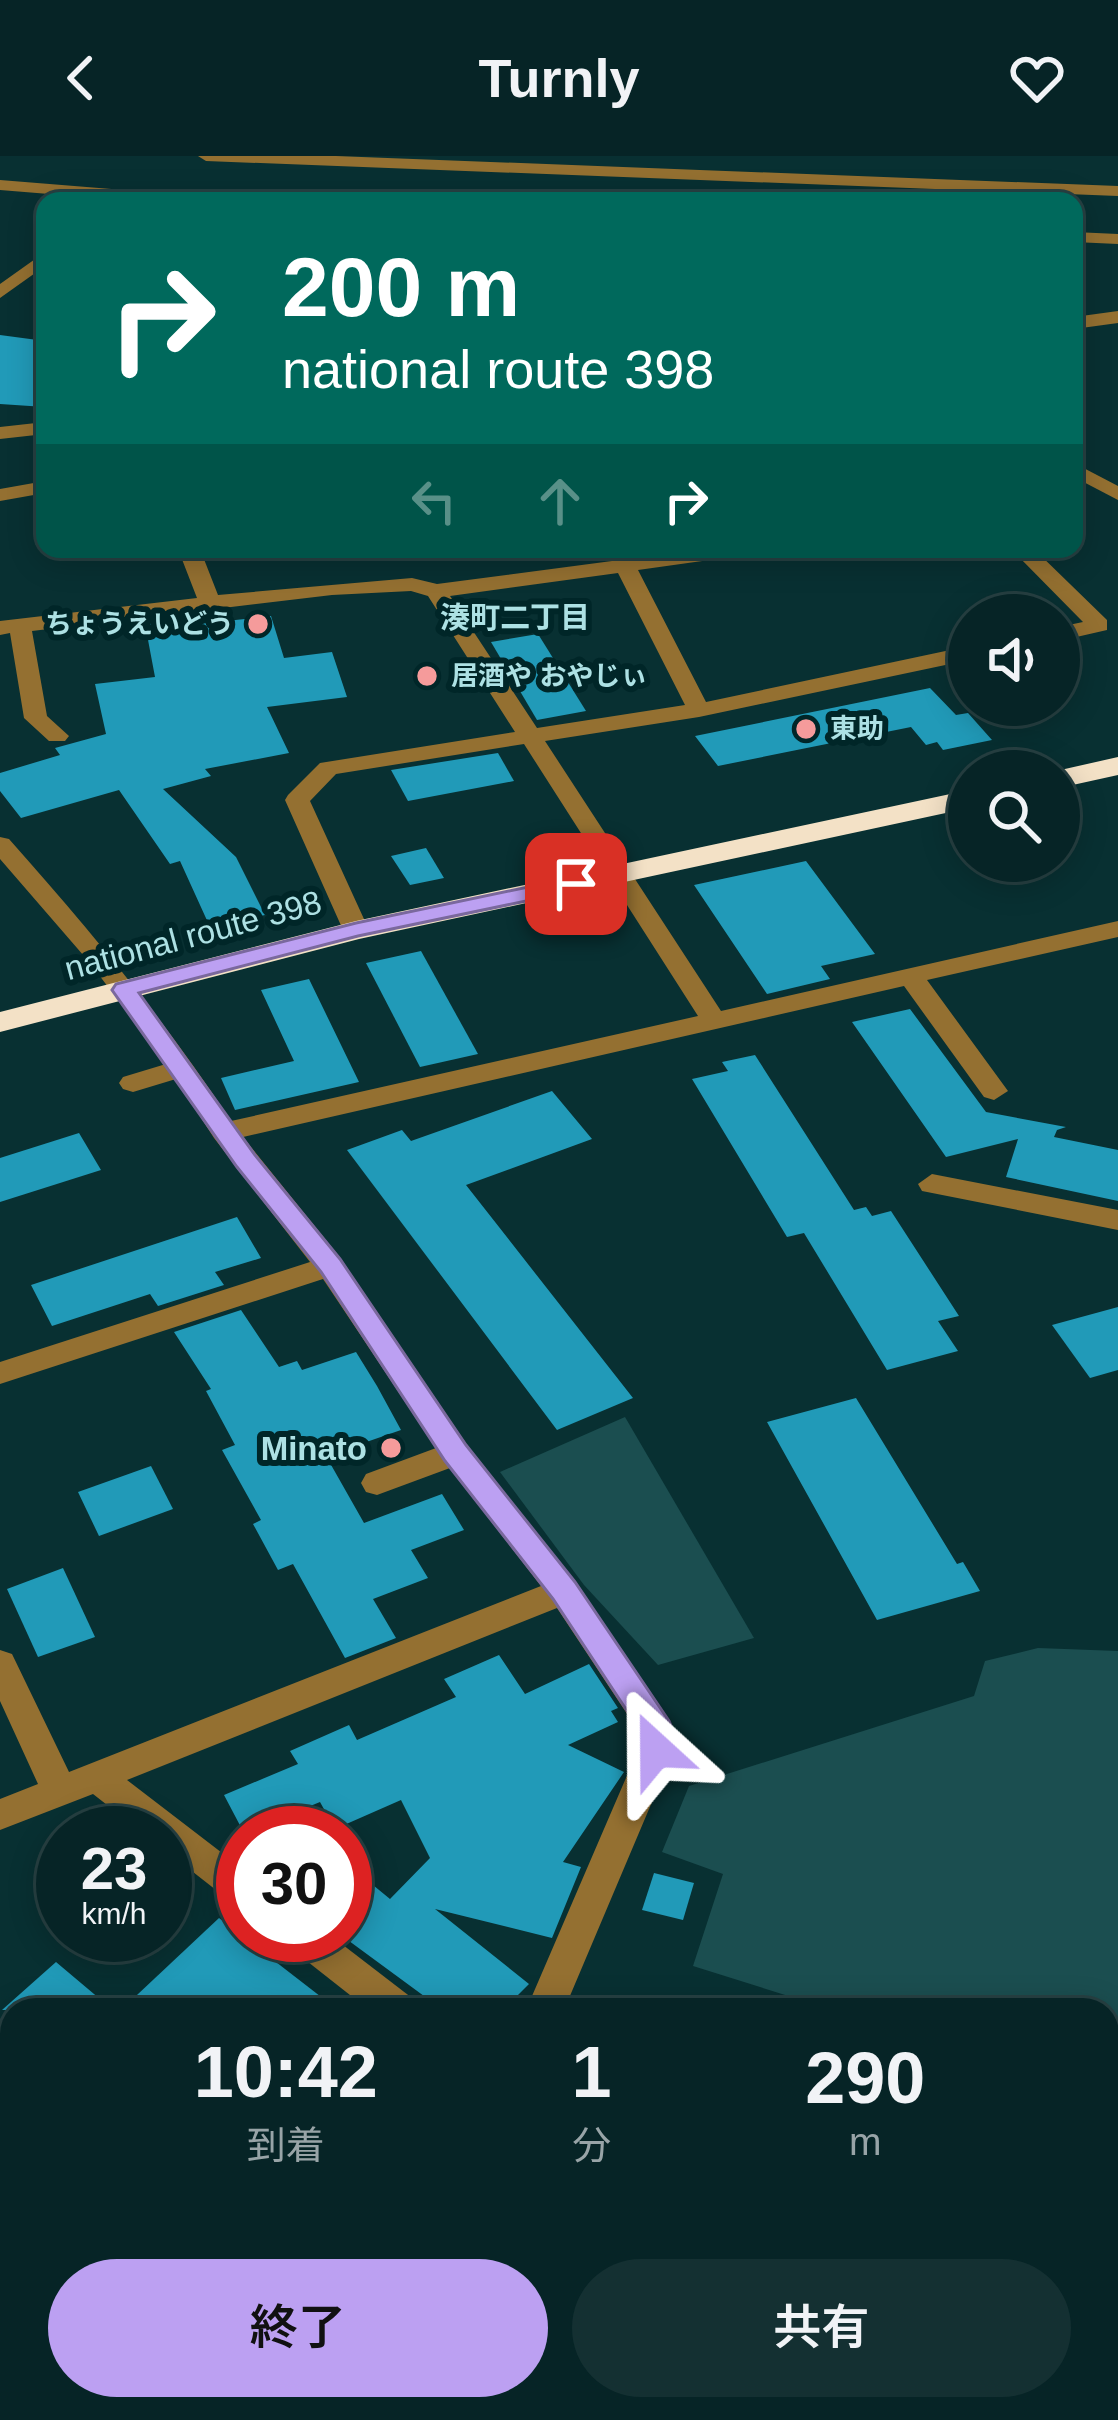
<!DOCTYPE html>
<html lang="ja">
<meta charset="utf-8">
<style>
:root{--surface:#062426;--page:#143032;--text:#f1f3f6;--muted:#98a4a7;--line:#274143;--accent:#bca0f2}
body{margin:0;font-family:Arial,"Noto Sans JP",sans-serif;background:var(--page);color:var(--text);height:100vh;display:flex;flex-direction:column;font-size:45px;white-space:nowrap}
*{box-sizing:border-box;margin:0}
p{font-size:39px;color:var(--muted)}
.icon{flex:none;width:66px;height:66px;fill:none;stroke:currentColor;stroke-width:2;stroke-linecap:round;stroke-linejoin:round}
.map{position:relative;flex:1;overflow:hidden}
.panel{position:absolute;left:0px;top:1842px;width:1119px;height:423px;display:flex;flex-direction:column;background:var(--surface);border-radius:36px 36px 0 0;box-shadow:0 6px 30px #0003,0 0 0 3px var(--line)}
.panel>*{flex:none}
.guide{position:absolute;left:36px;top:36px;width:1047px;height:366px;border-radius:24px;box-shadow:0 6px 30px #0003,0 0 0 3px var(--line);background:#00695c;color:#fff;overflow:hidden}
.fabs{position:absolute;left:948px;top:438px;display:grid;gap:24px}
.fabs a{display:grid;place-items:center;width:132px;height:132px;border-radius:50%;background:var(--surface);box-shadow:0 6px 30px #0003,0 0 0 3px var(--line);font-size:60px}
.speed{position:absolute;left:36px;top:1650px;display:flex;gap:24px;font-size:60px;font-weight:700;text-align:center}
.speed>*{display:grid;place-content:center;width:156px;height:156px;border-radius:50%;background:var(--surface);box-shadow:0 6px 30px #0003,0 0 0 3px var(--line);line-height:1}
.speed small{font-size:30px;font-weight:400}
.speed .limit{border:18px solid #d22;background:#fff;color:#111}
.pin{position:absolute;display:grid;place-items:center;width:102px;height:102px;color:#fff;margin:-51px;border-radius:24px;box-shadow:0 6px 18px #0006}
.me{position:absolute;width:132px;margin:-66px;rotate:336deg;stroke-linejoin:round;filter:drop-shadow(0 0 9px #0008)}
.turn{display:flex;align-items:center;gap:42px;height:252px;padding:0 48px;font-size:54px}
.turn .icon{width:156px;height:156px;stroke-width:2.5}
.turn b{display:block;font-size:84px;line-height:102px}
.lanes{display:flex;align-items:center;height:114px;padding:0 48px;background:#0003;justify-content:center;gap:60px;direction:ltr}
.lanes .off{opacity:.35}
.eta{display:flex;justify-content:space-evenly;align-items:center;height:204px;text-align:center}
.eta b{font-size:72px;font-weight:600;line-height:84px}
.action{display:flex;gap:24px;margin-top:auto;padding:24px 48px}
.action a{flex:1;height:138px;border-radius:72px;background:var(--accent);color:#111;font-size:48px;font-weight:600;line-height:138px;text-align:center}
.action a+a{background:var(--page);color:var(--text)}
header{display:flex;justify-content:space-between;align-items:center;height:156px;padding:0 48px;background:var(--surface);font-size:54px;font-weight:600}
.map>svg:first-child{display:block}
.green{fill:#1b4e50}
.building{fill:#219ab8}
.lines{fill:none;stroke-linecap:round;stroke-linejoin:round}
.minor{fill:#947031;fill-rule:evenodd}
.highway{fill:#f3e1c6;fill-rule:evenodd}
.route{fill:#bca0f2;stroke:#7a689d;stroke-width:3}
.poi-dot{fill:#f59b9b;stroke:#002628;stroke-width:4.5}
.labels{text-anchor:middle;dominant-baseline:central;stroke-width:12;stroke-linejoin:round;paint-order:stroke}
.far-poi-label{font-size:27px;font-weight:bold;fill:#ade1e4;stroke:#002628;text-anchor:start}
.far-neighbourhood-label{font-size:30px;font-weight:bold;fill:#ade1e4;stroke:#002628}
.street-label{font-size:33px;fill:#ade1e4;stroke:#002628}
.poi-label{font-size:33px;font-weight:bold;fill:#ade1e4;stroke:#002628;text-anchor:end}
</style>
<header><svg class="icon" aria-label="back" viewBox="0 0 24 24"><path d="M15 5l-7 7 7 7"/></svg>Turnly<svg class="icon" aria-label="heart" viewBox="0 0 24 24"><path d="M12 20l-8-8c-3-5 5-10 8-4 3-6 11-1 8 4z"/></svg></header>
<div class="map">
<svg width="1118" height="2264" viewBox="0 0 1118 2264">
<rect width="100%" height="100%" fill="#083032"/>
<!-- green -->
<g class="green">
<path d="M 625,1261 L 754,1482 L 658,1509 L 584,1429 L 500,1316 Z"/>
<path d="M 1038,1492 L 1118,1495 L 1118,2264 L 567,2264 L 576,2253 L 1107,2253 L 1107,1854 L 833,1854 L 693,1810 L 723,1718 L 662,1696 L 689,1630 L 974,1540 L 985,1505 Z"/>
</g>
<!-- building -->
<g class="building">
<path d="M 0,179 L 45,185 L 45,251 L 0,248 Z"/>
<path d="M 271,460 L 284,502 L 332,496 L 347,541 L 267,551 L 289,597 L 205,613 L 211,620 L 163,633 L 236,701 L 265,759 L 210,771 L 180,705 L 170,708 L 119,634 L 21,662 L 0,635 L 0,617 L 60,599 L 55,592 L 106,578 L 95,528 L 155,521 L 145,468 L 179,464 L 181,470 Z"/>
<path d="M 538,478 L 586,555 L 537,564 L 491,486 Z"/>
<path d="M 930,532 L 956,559 L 968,557 L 992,584 L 943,594 L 937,586 L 926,589 L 911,571 L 718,610 L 695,580 Z"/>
<path d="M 498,597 L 514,625 L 408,645 L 391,614 Z"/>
<path d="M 426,692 L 444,722 L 410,729 L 391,700 Z"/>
<path d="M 806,705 L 875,798 L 821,810 L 830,823 L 767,838 L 694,729 Z"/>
<path d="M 421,795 L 478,898 L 420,911 L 366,807 Z"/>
<path d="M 309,823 L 359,926 L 235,954 L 221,922 L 294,905 L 261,834 Z"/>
<path d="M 910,853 L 986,956 L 1066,971 L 1057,974 L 1054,981 L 1118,994 L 1118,1045 L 1006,1021 L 1018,983 L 946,1001 L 852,866 Z"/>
<path d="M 755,899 L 854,1054 L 866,1051 L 872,1060 L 891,1055 L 959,1160 L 938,1165 L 958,1195 L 887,1214 L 804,1077 L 787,1081 L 692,923 L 728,915 L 722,906 Z"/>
<path d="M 552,935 L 592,983 L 466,1029 L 633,1242 L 557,1274 L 347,994 L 402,974 L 411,985 Z"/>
<path d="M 79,977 L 101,1014 L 0,1046 L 0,1002 Z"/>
<path d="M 237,1061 L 261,1102 L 215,1116 L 224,1129 L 158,1150 L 150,1138 L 52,1170 L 31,1129 Z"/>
<path d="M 1118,1151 L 1118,1214 L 1090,1222 L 1052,1169 Z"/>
<path d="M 241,1154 L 279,1211 L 297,1205 L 302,1214 L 356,1196 L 377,1230 L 401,1274 L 326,1300 L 364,1367 L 442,1338 L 464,1374 L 411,1394 L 428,1422 L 373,1443 L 396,1482 L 345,1502 L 293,1408 L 278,1414 L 253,1368 L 261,1364 L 222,1294 L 235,1289 L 206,1235 L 211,1233 L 174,1176 Z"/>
<path d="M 856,1242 L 957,1408 L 963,1406 L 980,1435 L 877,1464 L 767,1266 Z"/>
<path d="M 151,1310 L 173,1353 L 99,1380 L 78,1336 Z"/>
<path d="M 63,1412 L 95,1481 L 38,1501 L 7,1433 Z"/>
<path d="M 499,1499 L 525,1538 L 589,1508 L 618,1552 L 611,1555 L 618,1566 L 568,1589 L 624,1616 L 563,1706 L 581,1711 L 552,1782 L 435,1753 L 529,1828 L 503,1854 L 443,1854 L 345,1782 L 345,1706 L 390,1743 L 430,1702 L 401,1644 L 335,1673 L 320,1646 L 244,1677 L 224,1639 L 298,1608 L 290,1595 L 349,1569 L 357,1584 L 456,1541 L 444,1523 Z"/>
<path d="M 654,1717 L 694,1727 L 683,1764 L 642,1754 Z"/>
<path d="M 219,1762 L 338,1854 L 121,1854 Z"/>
<path d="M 56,1806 L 113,1854 L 2,1854 Z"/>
</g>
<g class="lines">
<!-- minor -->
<g class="minor">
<path d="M 198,0 L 336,0 L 1118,30 L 1118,40 L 206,5 Z"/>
<path d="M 0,24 L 198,40 L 207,45 L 135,45 L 0,34 Z"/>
<path d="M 1074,76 L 1118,78 L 1118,88 L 1074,86 Z"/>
<path d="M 45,96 L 45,110 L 0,142 L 0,128 Z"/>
<path d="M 1118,155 L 1118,167 L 1074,173 L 1074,161 Z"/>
<path d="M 45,266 L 45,278 L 0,283 L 0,271 Z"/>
<path d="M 1074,307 L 1118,330 L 1118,344 L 1074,321 Z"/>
<path d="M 45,325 L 45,337 L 0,345 L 0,333 Z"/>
<path d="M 178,393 L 200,393 L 218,439 L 412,422 L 437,428 L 612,405 L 608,398 L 613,393 L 627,393 L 632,402 L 698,393 L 756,393 L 745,399 L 638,414 L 706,546 L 969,490 L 969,504 L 699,561 L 545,585 L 721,855 L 1118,765 L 1118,781 L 927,824 L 1008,935 L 994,944 L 984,941 L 904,830 L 243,981 L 341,1103 L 467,1289 L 576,1426 L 675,1574 L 674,1594 L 564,1854 L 526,1854 L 638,1594 L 639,1576 L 557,1452 L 127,1624 L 243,1713 L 243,1750 L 230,1745 L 165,1694 L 165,1677 L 143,1677 L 93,1638 L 0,1674 L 0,1643 L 38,1628 L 0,1545 L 0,1494 L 12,1498 L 69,1616 L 541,1430 L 450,1312 L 377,1339 L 366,1336 L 361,1327 L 366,1318 L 436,1292 L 323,1123 L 0,1228 L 0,1206 L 310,1106 L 214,982 L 176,923 L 133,936 L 123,933 L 119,927 L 123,921 L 166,908 L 90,807 L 0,703 L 0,681 L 9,683 C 89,773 165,864 231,965 L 698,860 L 524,588 L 336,618 L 310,645 L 369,774 L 356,782 L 343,774 L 285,644 L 288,639 L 320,607 L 515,576 L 428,440 L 411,435 L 332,439 L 32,475 L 47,560 L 69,580 L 65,585 L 49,585 L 24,562 L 10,477 L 0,479 L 0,465 L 197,442 ZM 618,417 L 685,549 L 537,572 L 450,440 Z"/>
<path d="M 1011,393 L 1034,393 L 1107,464 L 1107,474 L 1059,485 L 1059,471 L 1083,466 Z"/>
<path d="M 932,1018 L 1118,1054 L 1118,1074 L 922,1035 L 918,1028 Z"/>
<path d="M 283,1779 L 330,1779 L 412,1842 L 417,1854 L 369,1854 L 289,1791 Z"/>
<path d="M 185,2253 L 221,2253 L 226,2264 L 182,2264 Z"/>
<path d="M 370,2253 L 414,2253 L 410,2264 L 366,2264 Z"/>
</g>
<!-- highway -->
<g class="highway">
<path d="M 1118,601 L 1118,619 L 1059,632 L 1056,615 Z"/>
<path d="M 969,634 L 969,652 L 359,783 L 0,876 L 0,856 L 356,765 Z"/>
</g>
</g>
<!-- route -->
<path class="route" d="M 576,721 L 584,723 L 584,733 L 358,780 L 139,837 L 255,999 L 340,1103 L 466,1289 L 575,1426 L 669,1565 C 675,1578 674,1590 667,1603 L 656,1607 L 644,1603 L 641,1576 L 553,1443 L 445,1305 L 321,1116 L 237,1011 L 112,834 L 116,828 L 356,767 Z"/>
<!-- markers -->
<g class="poi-dot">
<circle cx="258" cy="468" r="12"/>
<circle cx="427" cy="520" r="12"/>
<circle cx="806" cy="573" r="12"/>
<circle cx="391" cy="1292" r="12"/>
</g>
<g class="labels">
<!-- far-poi labels -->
<g class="far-poi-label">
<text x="234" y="468" text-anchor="end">ちょうえいどう</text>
<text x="451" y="520">居酒や おやじぃ</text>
<text x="830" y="573">東助</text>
</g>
<!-- far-neighbourhood labels -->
<g class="far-neighbourhood-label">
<text x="515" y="461">湊町二丁目</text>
</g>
<!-- street labels -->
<g class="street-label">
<text transform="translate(193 779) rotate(-15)">national route 398</text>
</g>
<!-- poi labels -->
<g class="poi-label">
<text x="367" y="1292">Minato</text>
</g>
</g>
</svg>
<div class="fabs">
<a><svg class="icon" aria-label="sound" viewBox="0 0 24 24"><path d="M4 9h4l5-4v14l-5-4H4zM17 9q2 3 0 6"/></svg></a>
<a><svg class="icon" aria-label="search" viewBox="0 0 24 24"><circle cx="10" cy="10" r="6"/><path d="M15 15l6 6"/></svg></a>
</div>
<div class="speed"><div>23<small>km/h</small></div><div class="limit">30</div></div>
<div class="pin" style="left:576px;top:728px;background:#d93025"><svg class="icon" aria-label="arrive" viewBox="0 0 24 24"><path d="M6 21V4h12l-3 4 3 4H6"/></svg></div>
<svg class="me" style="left:656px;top:1594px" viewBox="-20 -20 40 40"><path d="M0-17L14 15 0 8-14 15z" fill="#bca0f2" stroke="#fff" stroke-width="4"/></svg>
<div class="guide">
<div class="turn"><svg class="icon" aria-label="right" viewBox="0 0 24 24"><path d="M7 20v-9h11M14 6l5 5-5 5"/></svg><div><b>200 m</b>national route 398</div></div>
<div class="lanes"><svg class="icon off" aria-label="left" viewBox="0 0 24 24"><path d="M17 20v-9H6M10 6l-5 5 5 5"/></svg><svg class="icon off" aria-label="ahead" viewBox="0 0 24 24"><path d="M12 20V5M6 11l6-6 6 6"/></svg><svg class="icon" aria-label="right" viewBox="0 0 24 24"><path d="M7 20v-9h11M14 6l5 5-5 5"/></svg></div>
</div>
<section class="panel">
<div class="eta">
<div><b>10:42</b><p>到着</p></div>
<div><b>1</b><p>分</p></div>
<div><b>290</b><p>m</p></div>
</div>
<div class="action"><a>終了</a><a>共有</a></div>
</section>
</div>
